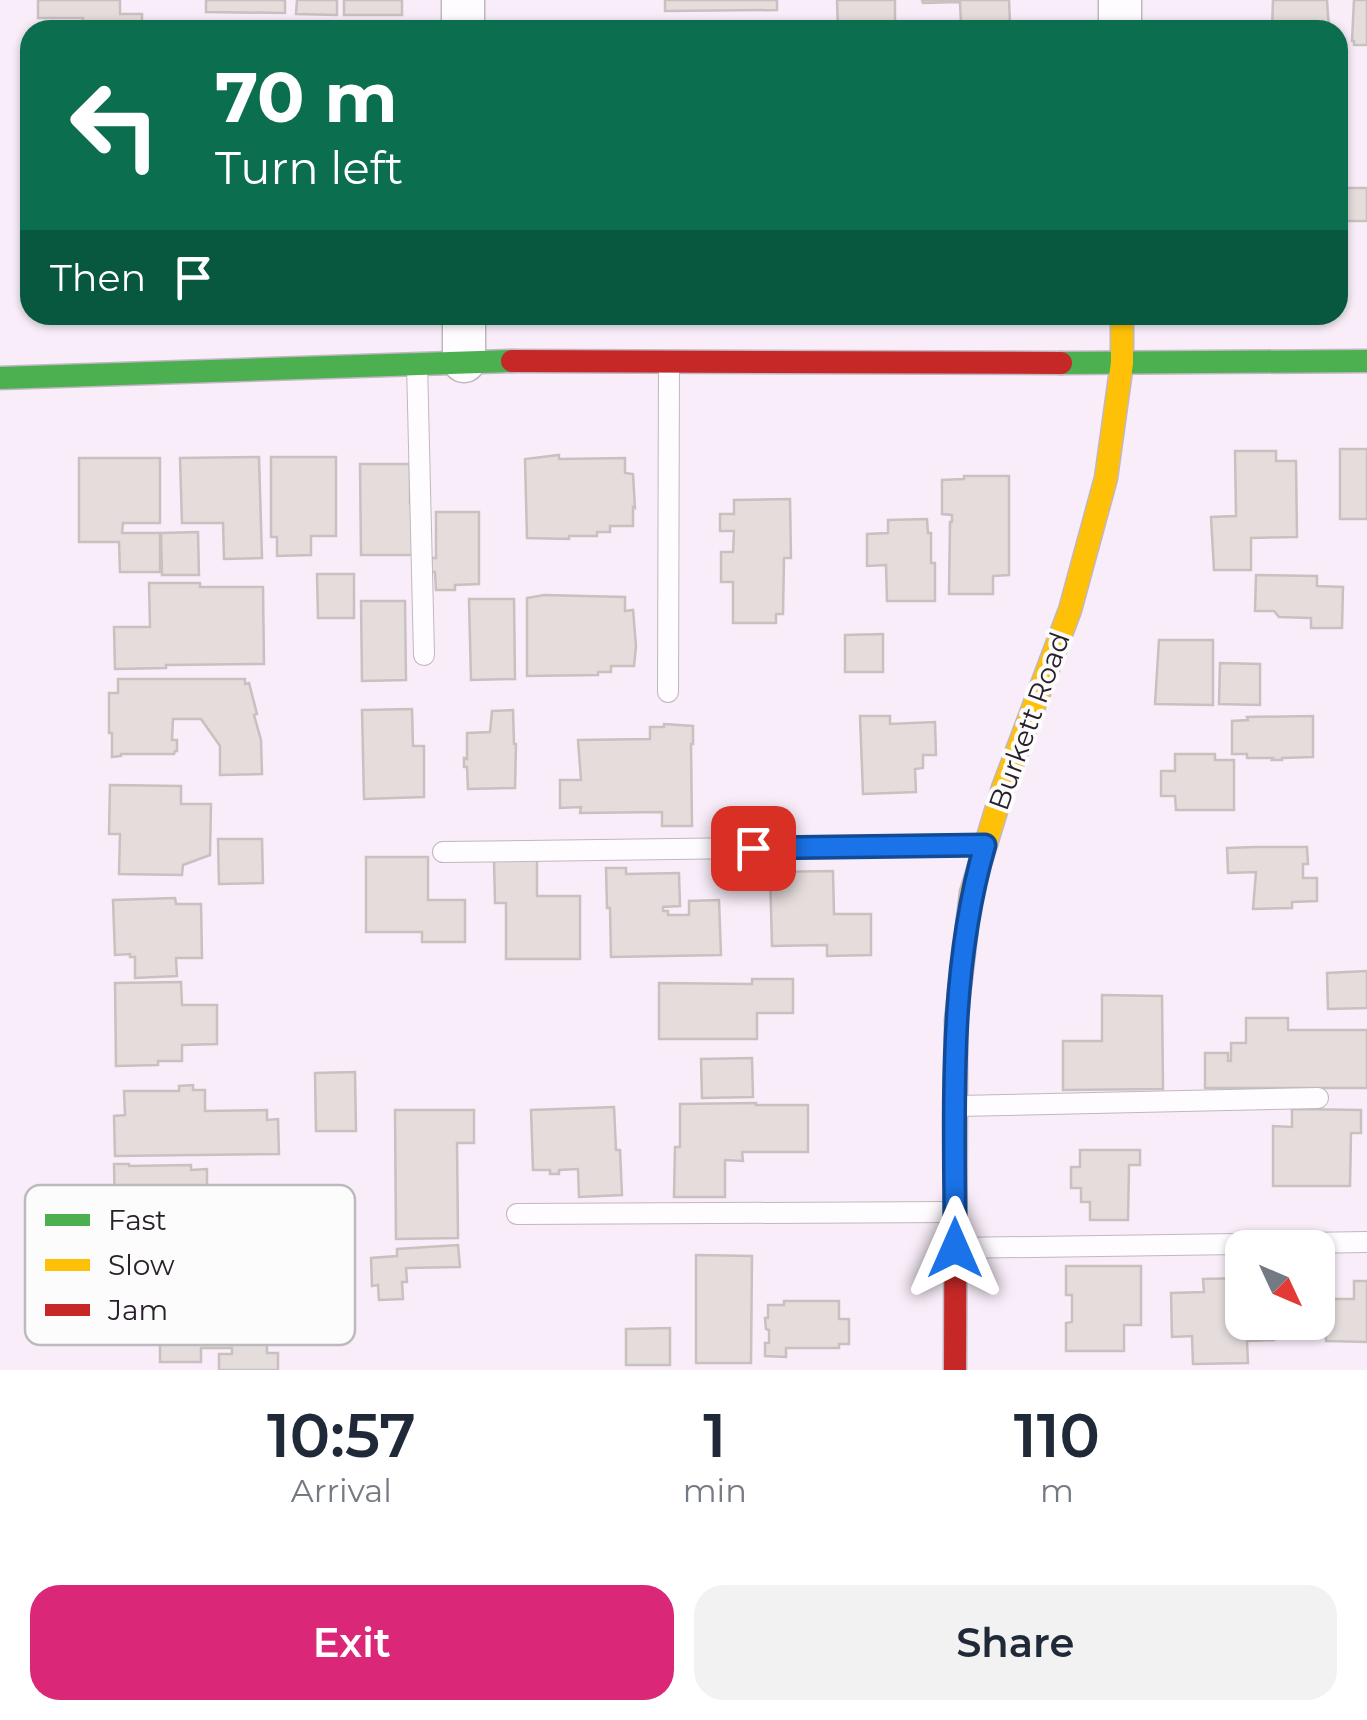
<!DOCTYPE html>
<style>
:root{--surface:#fff;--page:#f2f2f3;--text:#1f2937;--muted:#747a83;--accent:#db2777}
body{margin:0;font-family:Montserrat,sans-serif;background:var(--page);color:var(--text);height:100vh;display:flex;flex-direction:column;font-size:38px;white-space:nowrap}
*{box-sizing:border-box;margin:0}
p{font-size:32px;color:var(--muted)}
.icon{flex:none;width:55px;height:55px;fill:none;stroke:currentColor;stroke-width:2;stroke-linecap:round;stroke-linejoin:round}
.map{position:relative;height:1370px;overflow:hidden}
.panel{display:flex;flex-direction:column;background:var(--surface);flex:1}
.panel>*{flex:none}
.hud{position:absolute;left:20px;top:20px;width:1328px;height:305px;border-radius:30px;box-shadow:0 2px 8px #0004;background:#0b6e4f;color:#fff;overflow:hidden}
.needle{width:65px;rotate:134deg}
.buttons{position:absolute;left:1225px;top:1230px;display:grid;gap:20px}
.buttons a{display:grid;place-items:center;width:110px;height:110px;border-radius:20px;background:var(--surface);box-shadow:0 2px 8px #0004;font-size:50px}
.pin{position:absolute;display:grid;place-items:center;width:85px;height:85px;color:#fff;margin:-42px;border-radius:20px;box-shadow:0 5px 15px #0006}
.me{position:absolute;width:110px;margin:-55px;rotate:0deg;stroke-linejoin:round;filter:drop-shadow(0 0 8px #0008)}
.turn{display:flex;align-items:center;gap:35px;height:210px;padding:0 30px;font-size:45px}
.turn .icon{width:130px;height:130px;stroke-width:2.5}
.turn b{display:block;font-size:70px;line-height:85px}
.then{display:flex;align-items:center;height:95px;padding:0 30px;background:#0003;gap:20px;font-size:38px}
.eta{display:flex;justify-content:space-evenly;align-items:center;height:170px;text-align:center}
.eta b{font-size:60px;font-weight:600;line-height:70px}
.button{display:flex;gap:20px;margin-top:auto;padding:20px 30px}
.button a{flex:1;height:115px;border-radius:30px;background:var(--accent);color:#fff;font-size:40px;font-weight:600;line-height:115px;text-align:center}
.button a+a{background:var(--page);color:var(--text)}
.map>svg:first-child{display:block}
.building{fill:#e5dcdc;stroke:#c9c0c0;stroke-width:2.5}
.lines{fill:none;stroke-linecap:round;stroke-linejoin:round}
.lane-casing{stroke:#c0b7c1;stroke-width:22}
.street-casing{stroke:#c0b7c1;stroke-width:45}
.fast-casing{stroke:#c0b7c1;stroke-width:25}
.slow-casing{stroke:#c0b7c1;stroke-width:25}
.jam-casing{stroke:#c0b7c1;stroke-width:25}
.lane{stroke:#fefcfe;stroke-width:20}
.street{stroke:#fefcfe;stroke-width:42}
.fast{stroke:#4caf50;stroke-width:22}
.slow{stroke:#ffc107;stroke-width:22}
.jam{stroke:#c62828;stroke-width:22}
.route-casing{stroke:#114b97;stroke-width:25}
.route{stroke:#1a73e8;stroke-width:18}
.labels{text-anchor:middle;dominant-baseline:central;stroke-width:8;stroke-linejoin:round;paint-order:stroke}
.street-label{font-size:28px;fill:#2a202b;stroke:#fcfcfc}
.key{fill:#fcfcfc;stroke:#bdbabd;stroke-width:2.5}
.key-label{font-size:28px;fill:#2a202b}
</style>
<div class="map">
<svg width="1367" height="1370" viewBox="0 0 1367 1370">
<rect width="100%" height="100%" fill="#f8edf9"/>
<!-- building -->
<g class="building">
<path d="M 38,0 L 120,0 L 120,14 L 142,14 L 142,30 L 83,30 L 83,18 L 38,18 Z"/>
<path d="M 206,0 L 285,0 L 285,13 L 206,12 Z"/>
<path d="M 297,0 L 337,0 L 337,15 L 296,14 Z"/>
<rect x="344" y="0" width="58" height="15"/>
<path d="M 665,0 L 777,0 L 777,10 L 665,11 Z"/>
<path d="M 837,0 L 895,0 L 895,30 L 838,30 Z"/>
<path d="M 922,0 L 1009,0 L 1010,24 L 961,24 L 960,2 L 923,3 Z"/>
<path d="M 1273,0 L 1327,0 L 1329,30 L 1272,30 Z"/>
<path d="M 1354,0 L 1367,0 L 1367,45 L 1354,45 L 1354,41 L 1352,41 Z"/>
<path d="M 604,22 L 604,30 L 543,30 L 543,23 Z"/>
<path d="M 618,22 L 677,22 L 677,25 L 768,26 L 768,30 L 618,30 Z"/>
<rect x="177" y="28" width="108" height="2"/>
<path d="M 1338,184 L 1342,184 L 1342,188 L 1367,188 L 1367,221 L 1343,221 L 1343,230 L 1338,231 Z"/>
<rect x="1340" y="449" width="27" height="70"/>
<path d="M 1235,451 L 1276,451 L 1276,461 L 1296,461 L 1297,537 L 1251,538 L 1251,570 L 1214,570 L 1211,517 L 1236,516 Z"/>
<path d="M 559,455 L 559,459 L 625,458 L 625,473 L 633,474 L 635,508 L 633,507 L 633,526 L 610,526 L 610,532 L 597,532 L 597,536 L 569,536 L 569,539 L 527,538 L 525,459 Z"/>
<path d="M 259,457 L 262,558 L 224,559 L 223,523 L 182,523 L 180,458 Z"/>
<path d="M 271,457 L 336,457 L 336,536 L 311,536 L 311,555 L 277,556 L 277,537 L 271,537 Z"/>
<path d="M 79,458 L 160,458 L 160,523 L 123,523 L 122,533 L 160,533 L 160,572 L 120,572 L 119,542 L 79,542 Z"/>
<path d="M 360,464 L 410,464 L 410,503 L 415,503 L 415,555 L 361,555 Z"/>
<path d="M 964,476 L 1009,476 L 1009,575 L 993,576 L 993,594 L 949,594 L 950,522 L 952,522 L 952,515 L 942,514 L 942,480 L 964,479 Z"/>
<path d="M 790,499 L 791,558 L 784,558 L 783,614 L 776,614 L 776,623 L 733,623 L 733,582 L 721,582 L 721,552 L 733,552 L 734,531 L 720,531 L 720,514 L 734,514 L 734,500 Z"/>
<path d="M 436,512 L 479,512 L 479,584 L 455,585 L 455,590 L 436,590 L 435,572 L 431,572 L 431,558 L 436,558 Z"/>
<path d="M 927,519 L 928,533 L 931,533 L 931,563 L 935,563 L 935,601 L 887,601 L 886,565 L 867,566 L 867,534 L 888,533 L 888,520 Z"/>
<path d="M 198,532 L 199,575 L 162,575 L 161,533 Z"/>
<path d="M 317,574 L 354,574 L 354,618 L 318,618 Z"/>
<path d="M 1256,575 L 1317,576 L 1317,586 L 1343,587 L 1342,628 L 1311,628 L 1311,618 L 1279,617 L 1274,611 L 1255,611 Z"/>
<path d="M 149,583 L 200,583 L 200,587 L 263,587 L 264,664 L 166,665 L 166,668 L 115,669 L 114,627 L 150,627 Z"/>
<path d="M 544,595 L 625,597 L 625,611 L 633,610 L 636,646 L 634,666 L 611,666 L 611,672 L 598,672 L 598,675 L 527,676 L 527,598 Z"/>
<path d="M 469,599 L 514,599 L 515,679 L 471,680 Z"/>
<path d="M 361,601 L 405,601 L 406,680 L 362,681 Z"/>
<path d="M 883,634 L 883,672 L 845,672 L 845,635 Z"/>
<path d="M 1159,640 L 1213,640 L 1213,705 L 1155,704 Z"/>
<path d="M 1220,663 L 1260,664 L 1260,705 L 1219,704 Z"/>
<path d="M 118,679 L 245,679 L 245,684 L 249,683 L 257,714 L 254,715 L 261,740 L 262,774 L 220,775 L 220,746 L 201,719 L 173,719 L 172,740 L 177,740 L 177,751 L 175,751 L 174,754 L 121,754 L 121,756 L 112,757 L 112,733 L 109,733 L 109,693 L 118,693 Z"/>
<path d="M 412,709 L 413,746 L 424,746 L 424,797 L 364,799 L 362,710 Z"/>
<path d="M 513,710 L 514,744 L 516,744 L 515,788 L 468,789 L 467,767 L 464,767 L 464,758 L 467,759 L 467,733 L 490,732 L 492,711 Z"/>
<path d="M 860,716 L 890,716 L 890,724 L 935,722 L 936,755 L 923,755 L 923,768 L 915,769 L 916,792 L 863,794 Z"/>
<path d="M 1313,716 L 1313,757 L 1282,758 L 1282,760 L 1272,760 L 1273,758 L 1247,758 L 1247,754 L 1232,754 L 1232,721 L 1248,720 L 1247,717 Z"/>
<path d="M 664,724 L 693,726 L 693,744 L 691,744 L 692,826 L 662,826 L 662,812 L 580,813 L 581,807 L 560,808 L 560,780 L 581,780 L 578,740 L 650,739 L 650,727 L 664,727 Z"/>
<path d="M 1175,754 L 1215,754 L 1215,760 L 1234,760 L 1234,810 L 1176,810 L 1175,796 L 1161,796 L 1161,771 L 1175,771 Z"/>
<path d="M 110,785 L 181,786 L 181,804 L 211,804 L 210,855 L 183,865 L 182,875 L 119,874 L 120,834 L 109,834 Z"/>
<path d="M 218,839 L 262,839 L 263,883 L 219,884 Z"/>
<path d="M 1257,847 L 1307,847 L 1308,864 L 1303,864 L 1303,878 L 1317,878 L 1317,901 L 1292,902 L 1292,908 L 1253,909 L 1256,872 L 1228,873 L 1227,848 Z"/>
<path d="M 366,857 L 428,857 L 428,900 L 465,900 L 465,942 L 422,942 L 422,932 L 366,932 Z"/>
<path d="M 537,859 L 537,896 L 580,896 L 580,959 L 506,959 L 506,903 L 495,903 L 494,860 Z"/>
<path d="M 606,868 L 626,868 L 626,874 L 679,873 L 680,906 L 663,907 L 663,911 L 668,911 L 668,915 L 689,915 L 689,901 L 719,900 L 721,955 L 611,957 L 610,908 L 607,908 Z"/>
<path d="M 833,871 L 834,914 L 871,914 L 871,955 L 827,956 L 827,945 L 772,946 L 770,872 Z"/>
<path d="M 175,898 L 176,904 L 201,904 L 202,958 L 176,958 L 177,976 L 135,978 L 135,957 L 130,957 L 130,954 L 115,955 L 113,900 Z"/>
<path d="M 1367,971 L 1367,1008 L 1328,1009 L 1327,973 Z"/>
<path d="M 752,979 L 793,979 L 793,1013 L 757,1013 L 757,1039 L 659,1039 L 659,983 L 752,984 Z"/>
<path d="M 181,982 L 182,1005 L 217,1005 L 217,1044 L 182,1045 L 182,1061 L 158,1061 L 158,1065 L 116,1066 L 115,983 Z"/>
<path d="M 1102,995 L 1162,996 L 1163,1089 L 1063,1090 L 1063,1041 L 1102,1041 Z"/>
<path d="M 1246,1018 L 1288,1018 L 1288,1030 L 1367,1030 L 1367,1088 L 1205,1088 L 1205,1053 L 1228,1053 L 1228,1061 L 1231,1061 L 1231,1043 L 1246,1043 Z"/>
<path d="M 752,1058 L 753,1097 L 702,1098 L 701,1059 Z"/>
<path d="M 355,1072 L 356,1131 L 316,1131 L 315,1073 Z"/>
<path d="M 193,1085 L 193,1090 L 205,1090 L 205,1111 L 267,1110 L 267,1120 L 278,1119 L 279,1154 L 115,1156 L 114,1116 L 125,1115 L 124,1091 L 179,1091 L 179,1086 Z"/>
<path d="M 756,1103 L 756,1105 L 808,1105 L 808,1152 L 742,1152 L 743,1161 L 725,1160 L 725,1197 L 674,1197 L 675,1147 L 680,1147 L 680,1104 Z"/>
<path d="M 614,1107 L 616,1150 L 620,1150 L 622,1195 L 579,1197 L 578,1169 L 559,1170 L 559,1174 L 550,1174 L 550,1170 L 533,1170 L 531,1110 Z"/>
<path d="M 1292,1109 L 1361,1110 L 1361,1133 L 1351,1133 L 1350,1186 L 1273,1186 L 1273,1126 L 1292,1127 Z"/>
<path d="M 395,1110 L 474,1110 L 474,1143 L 457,1143 L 458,1238 L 396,1239 Z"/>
<path d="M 1080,1150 L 1140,1150 L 1140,1165 L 1129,1165 L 1128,1220 L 1090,1220 L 1090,1202 L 1081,1202 L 1081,1188 L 1071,1188 L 1071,1167 L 1080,1167 Z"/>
<path d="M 114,1164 L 129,1164 L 129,1166 L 191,1165 L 191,1170 L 207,1169 L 207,1213 L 194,1213 L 195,1238 L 121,1239 L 121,1212 L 115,1213 Z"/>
<path d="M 458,1245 L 460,1267 L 406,1268 L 407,1282 L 402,1282 L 403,1299 L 379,1300 L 378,1285 L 372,1286 L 371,1258 L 397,1256 L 397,1249 Z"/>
<path d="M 696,1255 L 752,1256 L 751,1363 L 696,1363 Z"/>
<path d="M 266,1261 L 266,1300 L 275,1300 L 275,1326 L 267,1326 L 267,1353 L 278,1353 L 278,1370 L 219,1370 L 219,1354 L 232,1354 L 232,1348 L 201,1348 L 201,1362 L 160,1362 L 160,1274 L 202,1274 L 202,1262 Z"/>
<path d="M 1066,1266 L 1141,1266 L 1141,1325 L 1124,1325 L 1124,1351 L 1066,1351 L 1066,1323 L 1072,1322 L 1072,1295 L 1066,1295 Z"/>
<path d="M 1242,1278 L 1242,1322 L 1274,1322 L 1274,1340 L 1247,1341 L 1248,1363 L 1193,1364 L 1192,1336 L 1172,1337 L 1171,1293 L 1204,1292 L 1203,1279 Z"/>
<path d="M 1354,1281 L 1367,1281 L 1367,1342 L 1326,1341 L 1326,1299 L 1354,1299 Z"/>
<path d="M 784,1301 L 839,1301 L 839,1319 L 849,1319 L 849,1344 L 839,1344 L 839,1348 L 786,1348 L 786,1357 L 765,1356 L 765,1343 L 769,1343 L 769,1330 L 766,1329 L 765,1318 L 768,1318 L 768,1305 L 784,1305 Z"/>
<path d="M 670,1328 L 670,1365 L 626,1365 L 626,1329 Z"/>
</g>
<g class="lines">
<!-- lane casing -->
<g class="lane-casing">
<g id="lane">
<path d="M 417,363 L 424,655"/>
<path d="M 668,692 L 669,364"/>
<path d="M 443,852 L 981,845"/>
<path d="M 957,1106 L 1318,1098"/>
<path d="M 517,1214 L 953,1212"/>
<path d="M 957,1248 L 1367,1242"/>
</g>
</g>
<!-- street casing -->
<g class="street-casing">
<g id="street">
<path d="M 463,0 L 463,30"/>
<path d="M 1120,0 L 1120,30"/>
<path d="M 464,361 L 464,315"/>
</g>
</g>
<!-- fast casing -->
<g class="fast-casing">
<g id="fast">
<path d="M 1061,363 L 1367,361"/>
<path d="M 0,378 L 512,361"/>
</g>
</g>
<!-- slow casing -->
<g class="slow-casing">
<path id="slow" d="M 956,1054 L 956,1020 L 971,893 L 1003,788 L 1070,610 L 1106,478 L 1122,363 L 1122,315"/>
</g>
<!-- jam casing -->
<g class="jam-casing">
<g id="jam">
<path d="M 512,361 L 1061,363"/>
<path d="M 955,1370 L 956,1054"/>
</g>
</g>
<!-- lane -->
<use href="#lane" class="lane"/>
<!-- street -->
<use href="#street" class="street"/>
<!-- fast -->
<use href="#fast" class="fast"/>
<!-- slow -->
<use href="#slow" class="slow"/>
<!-- jam -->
<use href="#jam" class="jam"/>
</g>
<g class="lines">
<!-- route casing -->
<g class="route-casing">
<path id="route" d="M 753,848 L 985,845 C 947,976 955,1113 955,1248"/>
</g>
<!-- route -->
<use href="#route" class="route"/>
</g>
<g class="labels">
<!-- street labels -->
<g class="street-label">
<text transform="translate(1029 721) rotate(-70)">Burkett Road</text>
</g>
</g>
<!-- legend -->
<rect x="25" y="1185" width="330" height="160" rx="15" class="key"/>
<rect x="45" y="1214" width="45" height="12" fill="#4caf50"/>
<rect x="45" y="1259" width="45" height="12" fill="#ffc107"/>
<rect x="45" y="1304" width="45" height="12" fill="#c62828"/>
<g class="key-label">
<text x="108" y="1230">Fast</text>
<text x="108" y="1275">Slow</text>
<text x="108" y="1320">Jam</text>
</g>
</svg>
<div class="buttons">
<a><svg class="needle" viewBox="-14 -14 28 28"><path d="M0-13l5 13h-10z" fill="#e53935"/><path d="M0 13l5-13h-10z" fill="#747a83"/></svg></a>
</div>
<div class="pin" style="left:753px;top:848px;background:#d93025"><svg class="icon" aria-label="arrive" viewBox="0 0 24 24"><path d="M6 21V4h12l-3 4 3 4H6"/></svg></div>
<svg class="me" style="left:955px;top:1248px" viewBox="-20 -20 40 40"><path d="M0-17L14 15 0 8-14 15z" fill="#1a73e8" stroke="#fff" stroke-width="4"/></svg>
<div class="hud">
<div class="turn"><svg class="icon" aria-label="left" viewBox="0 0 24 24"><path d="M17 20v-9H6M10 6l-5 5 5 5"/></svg><div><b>70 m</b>Turn left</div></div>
<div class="then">Then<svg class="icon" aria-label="arrive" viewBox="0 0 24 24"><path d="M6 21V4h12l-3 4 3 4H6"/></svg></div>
</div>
</div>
<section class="panel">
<div class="eta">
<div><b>10:57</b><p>Arrival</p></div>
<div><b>1</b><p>min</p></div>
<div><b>110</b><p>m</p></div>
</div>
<div class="button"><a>Exit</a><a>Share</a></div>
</section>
